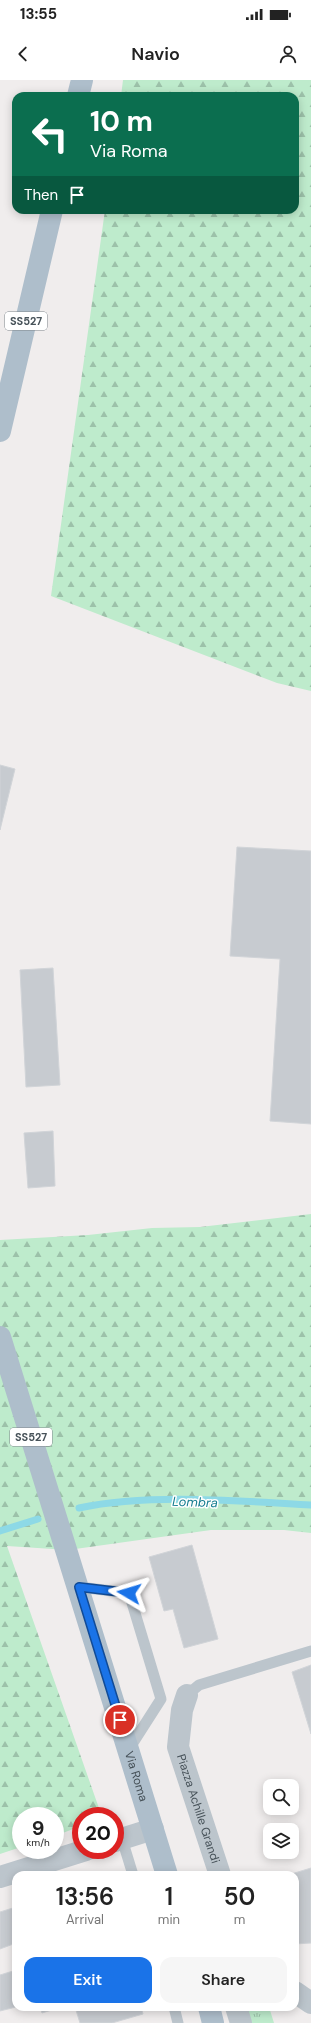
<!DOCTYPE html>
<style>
:root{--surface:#fff;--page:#f6f6f6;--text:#222;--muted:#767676;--accent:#1a73e8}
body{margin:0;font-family:"DM Sans",sans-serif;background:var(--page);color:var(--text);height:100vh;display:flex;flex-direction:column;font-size:15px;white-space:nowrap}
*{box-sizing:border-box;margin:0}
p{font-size:13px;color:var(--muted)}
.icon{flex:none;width:22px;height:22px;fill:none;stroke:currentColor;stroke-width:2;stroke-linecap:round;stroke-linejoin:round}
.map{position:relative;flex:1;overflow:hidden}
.drawer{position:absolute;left:12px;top:1791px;width:287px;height:140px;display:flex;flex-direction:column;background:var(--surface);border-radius:12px;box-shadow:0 2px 10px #0003}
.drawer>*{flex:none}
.banner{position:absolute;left:12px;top:12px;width:287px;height:122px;border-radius:12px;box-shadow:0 2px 10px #0003;background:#0b6e4f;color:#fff;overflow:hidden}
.controls{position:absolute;left:263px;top:1699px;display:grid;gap:8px}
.controls a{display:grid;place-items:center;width:36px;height:36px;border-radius:8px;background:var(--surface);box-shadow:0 2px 10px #0003;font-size:20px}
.speed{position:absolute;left:12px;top:1727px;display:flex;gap:8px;font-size:20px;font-weight:700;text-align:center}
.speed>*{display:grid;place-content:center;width:52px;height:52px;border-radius:50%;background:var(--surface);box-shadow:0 2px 10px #0003;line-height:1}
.speed small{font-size:10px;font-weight:400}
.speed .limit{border:6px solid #d22;background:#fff;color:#111}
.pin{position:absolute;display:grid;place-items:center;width:34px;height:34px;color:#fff;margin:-17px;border:2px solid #fff;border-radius:50%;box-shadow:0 1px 4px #0007}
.me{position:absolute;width:44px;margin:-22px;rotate:277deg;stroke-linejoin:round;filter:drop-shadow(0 0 3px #0008)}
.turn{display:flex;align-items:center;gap:14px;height:84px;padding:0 12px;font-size:18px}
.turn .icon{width:52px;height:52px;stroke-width:2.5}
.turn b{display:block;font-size:28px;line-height:34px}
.then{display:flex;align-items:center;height:38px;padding:0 12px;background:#0003;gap:8px;font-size:15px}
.eta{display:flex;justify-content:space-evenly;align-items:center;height:68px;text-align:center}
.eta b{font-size:24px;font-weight:600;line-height:28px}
.button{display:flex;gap:8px;margin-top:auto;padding:8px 12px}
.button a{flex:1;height:46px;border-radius:12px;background:var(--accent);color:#fff;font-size:16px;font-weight:600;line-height:46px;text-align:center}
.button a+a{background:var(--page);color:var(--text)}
.status{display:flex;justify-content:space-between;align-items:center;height:28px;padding:0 20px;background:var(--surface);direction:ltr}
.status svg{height:11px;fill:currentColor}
header{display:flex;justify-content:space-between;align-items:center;height:52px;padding:0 12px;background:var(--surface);font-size:18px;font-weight:600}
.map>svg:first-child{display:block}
.grass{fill:url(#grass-tufts)}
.forest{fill:url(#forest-firs)}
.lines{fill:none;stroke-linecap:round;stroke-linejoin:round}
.stream{stroke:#8dd9e6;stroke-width:7}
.building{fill:#c7cbd0;stroke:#d1d4d8}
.lane{stroke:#bcc5cc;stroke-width:11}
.street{stroke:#bcc5cc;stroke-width:22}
.primary{stroke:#aebecb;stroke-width:22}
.route-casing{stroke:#114b97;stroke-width:10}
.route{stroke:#1a73e8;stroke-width:7}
.labels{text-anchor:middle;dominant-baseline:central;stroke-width:3;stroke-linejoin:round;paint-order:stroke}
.shield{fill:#fff;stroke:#7e868b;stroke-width:1}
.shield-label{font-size:11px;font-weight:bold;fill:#475259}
.street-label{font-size:12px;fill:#475259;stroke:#fff}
.water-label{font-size:13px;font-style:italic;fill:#157d90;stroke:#fff}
</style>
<div class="status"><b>13:55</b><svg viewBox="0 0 49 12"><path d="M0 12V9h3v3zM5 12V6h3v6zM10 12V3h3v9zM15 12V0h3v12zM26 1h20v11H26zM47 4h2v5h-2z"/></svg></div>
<header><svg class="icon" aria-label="back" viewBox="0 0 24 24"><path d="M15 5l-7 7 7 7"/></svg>Navio<svg class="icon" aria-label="person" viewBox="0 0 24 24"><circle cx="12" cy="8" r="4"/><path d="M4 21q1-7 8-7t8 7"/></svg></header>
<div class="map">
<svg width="311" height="1943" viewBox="0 0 311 1943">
<defs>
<pattern id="grass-tufts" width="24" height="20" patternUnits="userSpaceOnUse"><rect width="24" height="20" fill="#beebcc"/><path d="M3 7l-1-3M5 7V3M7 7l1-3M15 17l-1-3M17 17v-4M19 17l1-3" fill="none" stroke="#9cc1a9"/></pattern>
<pattern id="forest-firs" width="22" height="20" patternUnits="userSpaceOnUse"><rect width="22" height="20" fill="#beebcc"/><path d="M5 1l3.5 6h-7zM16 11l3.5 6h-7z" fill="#9cc1a9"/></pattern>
</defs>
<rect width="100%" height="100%" fill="#f0eded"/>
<!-- grass -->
<path class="grass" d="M 245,1927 L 269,1927 L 274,1943 L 250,1943 Z"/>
<!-- forest -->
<g class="forest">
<path d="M 123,0 L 311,0 L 311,611 L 277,603 L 51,516 L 105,130 L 295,130 L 295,16 L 121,16 Z"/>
<path d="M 311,1134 L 311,1453 L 284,1450 L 211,1450 L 68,1470 L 7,1466 L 101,1734 L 81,1736 L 81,1746 L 55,1756 L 55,1736 L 21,1736 L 21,1767 L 0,1774 L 0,1160 L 88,1155 L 152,1148 L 200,1147 Z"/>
</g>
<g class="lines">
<!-- stream -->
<g class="stream">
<path d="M 79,1428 C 149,1413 239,1421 311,1425"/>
<path d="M 0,1451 L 38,1439"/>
</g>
</g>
<!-- building -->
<g class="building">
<path d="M 0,685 L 15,689 L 0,750 Z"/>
<path d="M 237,767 L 311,771 L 311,1044 L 270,1041 L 280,879 L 230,876 Z"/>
<path d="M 53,888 L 60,1005 L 26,1007 L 20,890 Z"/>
<path d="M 53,1051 L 55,1106 L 28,1108 L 24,1053 Z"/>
<path d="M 192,1465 L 218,1559 L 184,1568 L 173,1529 L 164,1531 L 149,1477 Z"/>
<path d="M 311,1585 L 311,1654 L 292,1592 Z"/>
<path d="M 311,1788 L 311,1863 L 295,1864 L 295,1795 L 288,1795 Z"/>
<path d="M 16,1827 L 16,1863 L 0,1869 L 0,1832 Z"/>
<path d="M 13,1891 L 16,1900 L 16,1927 L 0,1931 L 0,1895 Z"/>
<path d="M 40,1927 L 57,1927 L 58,1928 L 42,1933 Z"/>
<path d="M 75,1927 L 141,1927 L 143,1934 L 112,1943 L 80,1943 Z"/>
</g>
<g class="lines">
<!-- lane -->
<g class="lane">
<path d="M 79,1507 L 129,1513 L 161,1619 L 129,1669"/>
<path d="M 187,1615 L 199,1605 L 311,1571"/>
<path d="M 122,1759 L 133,1795"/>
<path d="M 174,1927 L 178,1943"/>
</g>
<!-- street -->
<g class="street">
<path id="s1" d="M 187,1615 L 182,1630 L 178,1667 L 220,1795"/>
<path d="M 115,1761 L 153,1749"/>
<path d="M 0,1797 L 86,1770"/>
<path d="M 295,1912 L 311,1923"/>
<path d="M 236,1927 L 241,1943"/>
</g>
<!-- primary -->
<g class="primary">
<path d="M 78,16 L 82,0"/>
<path d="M 0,351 L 52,130"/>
<path id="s2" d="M 0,1257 L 167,1795"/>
<path d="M 209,1927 L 213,1943"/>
</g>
</g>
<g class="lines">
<!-- route casing -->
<g class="route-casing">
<path id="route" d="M 120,1640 L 79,1507 L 129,1513"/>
</g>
<!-- route -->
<use href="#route" class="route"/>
</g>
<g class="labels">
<!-- shield labels -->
<g class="shield">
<rect x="5" y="232" width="42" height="18" rx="3"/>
<rect x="10" y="1348" width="42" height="18" rx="3"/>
</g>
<g class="shield-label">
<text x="26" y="241">SS527</text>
<text x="31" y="1357">SS527</text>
</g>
<!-- street labels -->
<g class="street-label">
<text stroke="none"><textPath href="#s2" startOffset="460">Via Roma</textPath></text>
<text stroke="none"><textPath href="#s1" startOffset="118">Piazza Achille Grandi</textPath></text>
</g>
<!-- water labels -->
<g class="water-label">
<text transform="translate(195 1422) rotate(2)">Lombra</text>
</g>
</g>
</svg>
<div class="controls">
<a><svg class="icon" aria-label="search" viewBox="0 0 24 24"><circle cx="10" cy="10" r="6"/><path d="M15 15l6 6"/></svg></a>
<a><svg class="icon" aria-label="layers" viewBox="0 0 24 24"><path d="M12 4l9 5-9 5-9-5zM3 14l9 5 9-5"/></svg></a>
</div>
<div class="speed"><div>9<small>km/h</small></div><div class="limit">20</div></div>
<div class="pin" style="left:120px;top:1640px;background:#d93025"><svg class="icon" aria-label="arrive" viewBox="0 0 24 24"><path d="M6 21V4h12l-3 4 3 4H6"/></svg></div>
<svg class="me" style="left:129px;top:1513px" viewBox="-20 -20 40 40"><path d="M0-17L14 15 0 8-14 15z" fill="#1a73e8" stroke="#fff" stroke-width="4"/></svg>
<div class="banner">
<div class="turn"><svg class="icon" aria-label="left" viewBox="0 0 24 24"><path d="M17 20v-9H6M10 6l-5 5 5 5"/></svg><div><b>10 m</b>Via Roma</div></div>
<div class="then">Then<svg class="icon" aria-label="arrive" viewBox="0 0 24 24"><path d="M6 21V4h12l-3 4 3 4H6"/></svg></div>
</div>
<section class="drawer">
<div class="eta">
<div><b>13:56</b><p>Arrival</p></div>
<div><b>1</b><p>min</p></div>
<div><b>50</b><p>m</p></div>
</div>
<div class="button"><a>Exit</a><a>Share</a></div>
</section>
</div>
